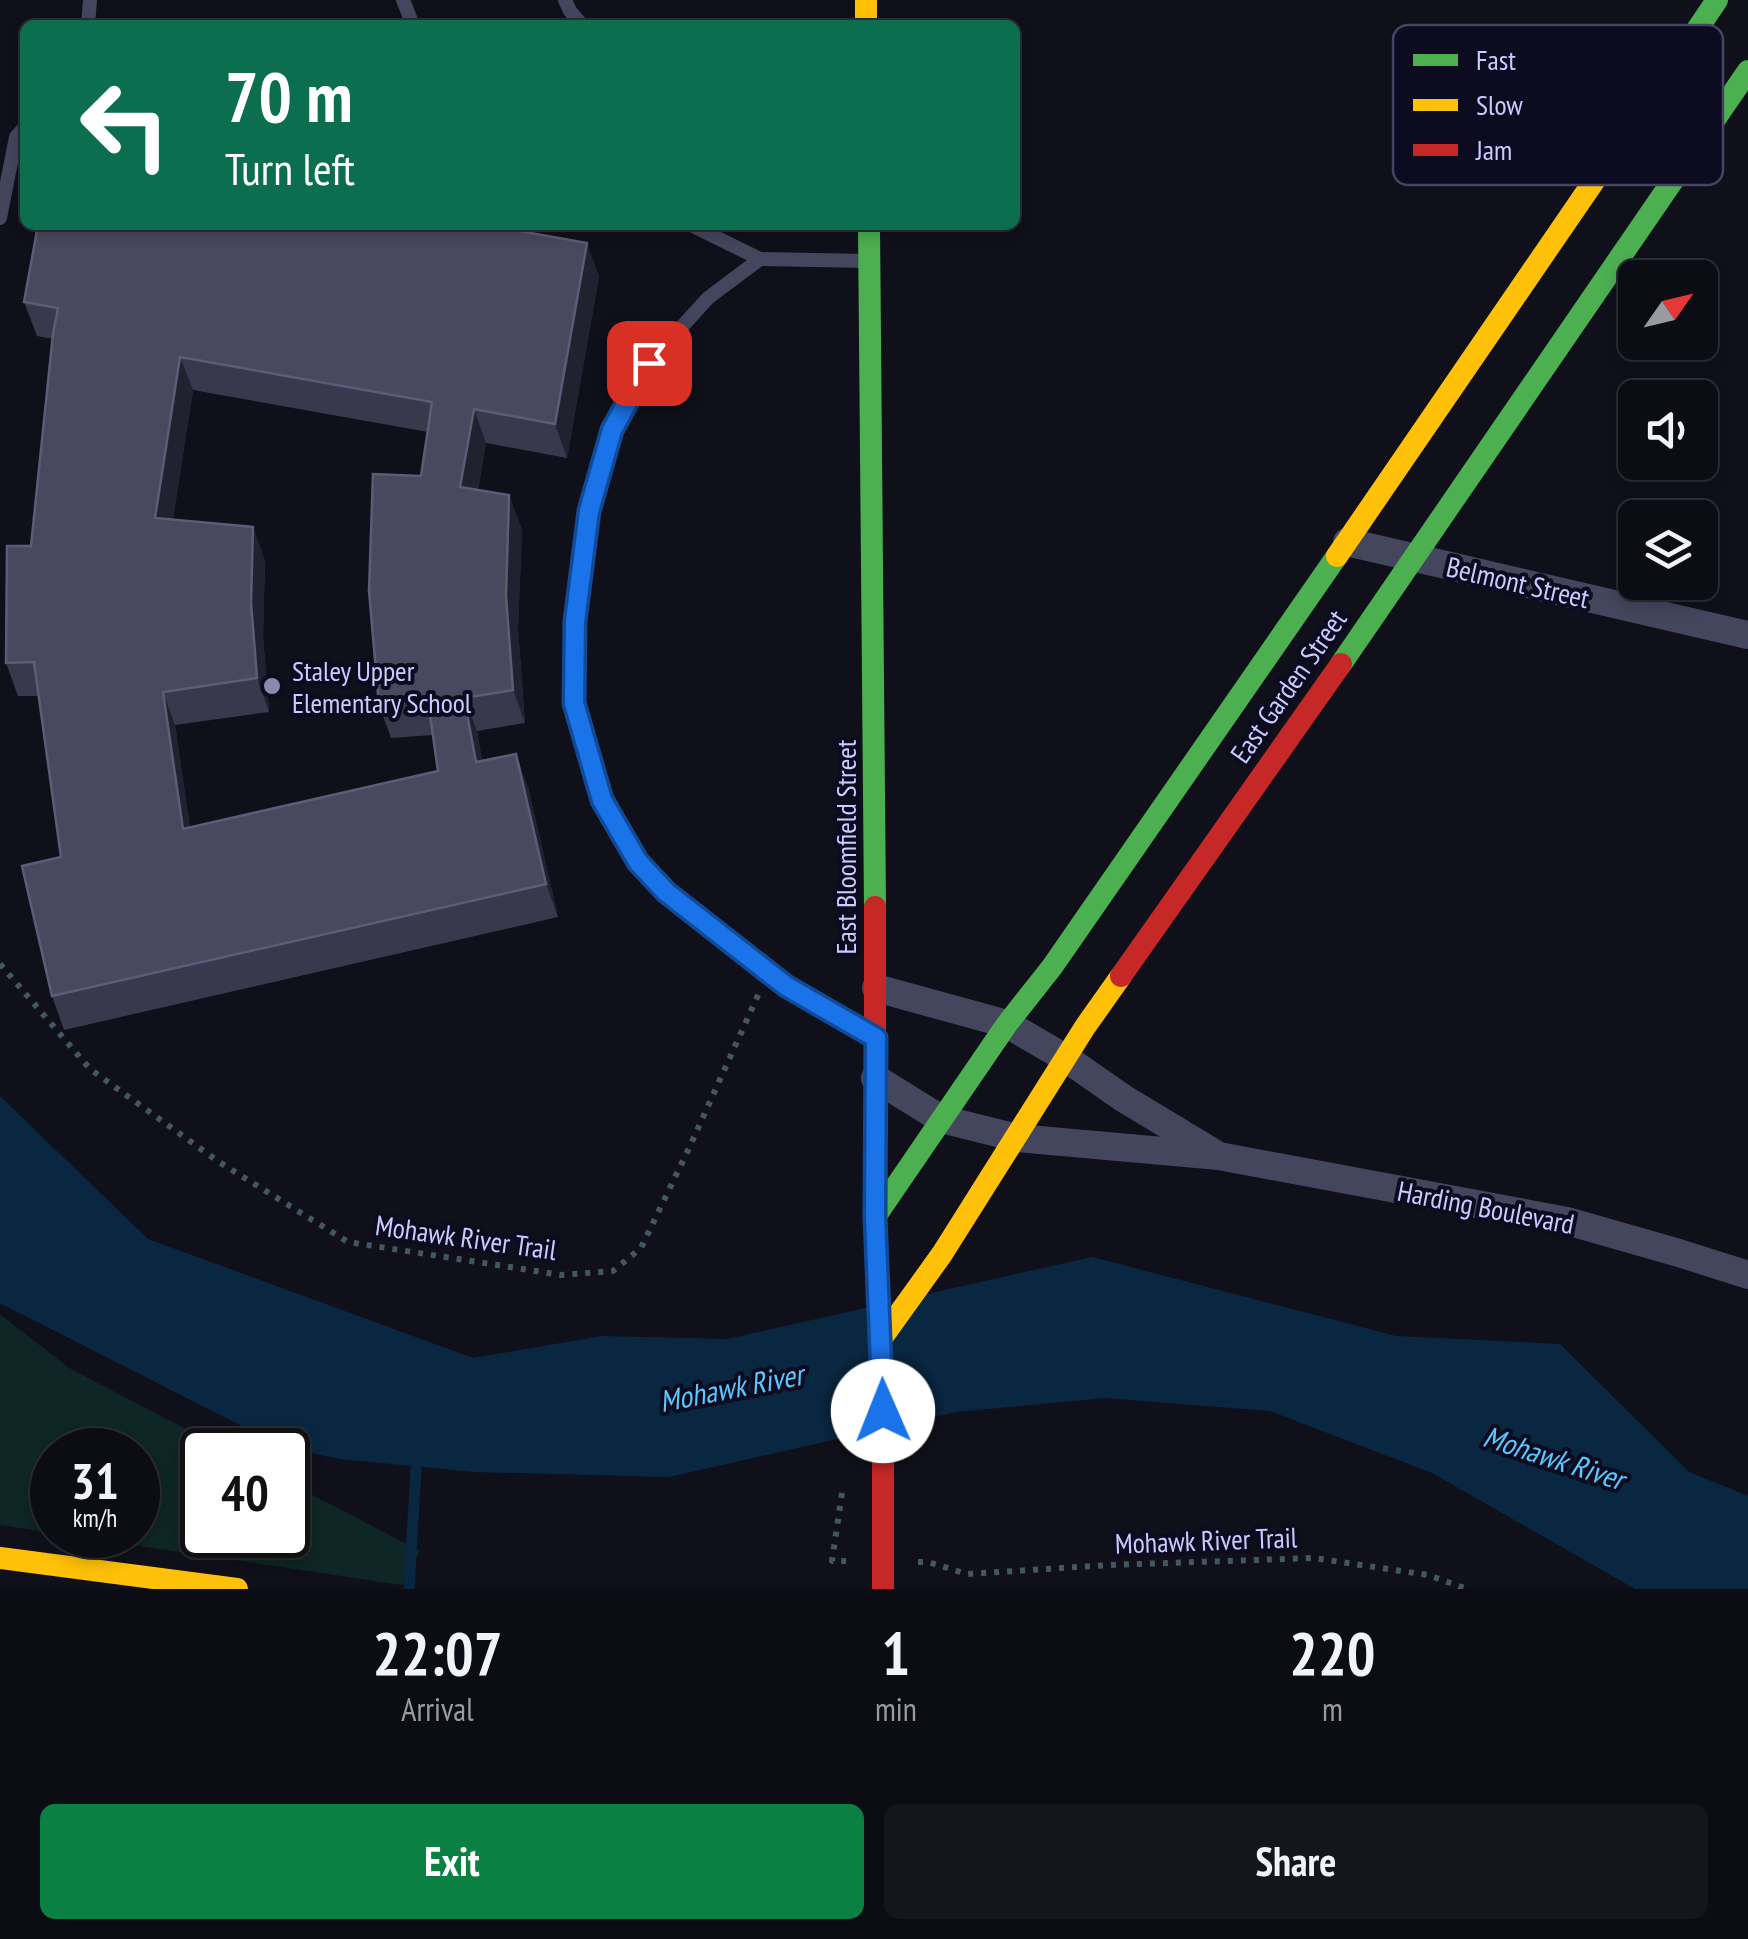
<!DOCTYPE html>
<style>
:root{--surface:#0c0c14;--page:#15151d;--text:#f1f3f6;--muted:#9a9ba0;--line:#2c2c34;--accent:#0b8043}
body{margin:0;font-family:"PT Sans Narrow",sans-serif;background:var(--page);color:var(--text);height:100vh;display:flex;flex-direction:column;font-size:38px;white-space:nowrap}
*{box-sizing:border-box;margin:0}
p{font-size:32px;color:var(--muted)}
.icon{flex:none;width:55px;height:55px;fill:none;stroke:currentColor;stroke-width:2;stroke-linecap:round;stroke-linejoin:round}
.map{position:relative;height:1589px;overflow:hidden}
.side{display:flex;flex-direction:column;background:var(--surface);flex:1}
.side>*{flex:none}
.top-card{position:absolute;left:20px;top:20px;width:1000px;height:210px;border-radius:15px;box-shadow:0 5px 15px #0003,0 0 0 2px var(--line);background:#0b6e4f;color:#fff;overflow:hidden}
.needle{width:65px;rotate:56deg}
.fabs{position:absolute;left:1618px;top:260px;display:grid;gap:20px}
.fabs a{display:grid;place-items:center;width:100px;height:100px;border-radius:15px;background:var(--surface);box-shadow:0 5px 15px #0003,0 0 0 2px var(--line);font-size:50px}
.speed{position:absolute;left:30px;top:1428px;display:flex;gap:20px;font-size:50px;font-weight:700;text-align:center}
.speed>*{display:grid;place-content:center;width:130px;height:130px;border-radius:50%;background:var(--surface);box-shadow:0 5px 15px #0003,0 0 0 2px var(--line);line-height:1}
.speed small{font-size:25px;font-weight:400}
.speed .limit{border:5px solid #111;border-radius:15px;background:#fff;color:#111}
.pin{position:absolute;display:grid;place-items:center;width:85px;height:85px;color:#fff;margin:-42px;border-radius:20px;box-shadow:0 5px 15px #0006}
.me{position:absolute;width:110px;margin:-55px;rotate:359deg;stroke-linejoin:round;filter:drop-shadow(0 0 8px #0008)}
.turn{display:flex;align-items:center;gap:35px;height:210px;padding:0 40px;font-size:45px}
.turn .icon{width:130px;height:130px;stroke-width:2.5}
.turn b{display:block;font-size:70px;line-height:85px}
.eta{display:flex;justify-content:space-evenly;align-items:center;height:170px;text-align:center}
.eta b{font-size:60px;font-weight:700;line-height:70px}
.action{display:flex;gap:20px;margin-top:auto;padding:20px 40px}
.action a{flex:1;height:115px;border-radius:15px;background:var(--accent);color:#fff;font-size:40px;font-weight:700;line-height:115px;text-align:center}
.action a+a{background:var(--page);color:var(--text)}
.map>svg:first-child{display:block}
.green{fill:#0e2625}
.water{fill:#0a2742}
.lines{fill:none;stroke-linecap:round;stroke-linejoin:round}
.stream{stroke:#0a2742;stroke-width:11}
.path{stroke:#445761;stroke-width:6;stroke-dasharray:5 8;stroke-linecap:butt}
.lane{stroke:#44465d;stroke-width:14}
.street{stroke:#44465d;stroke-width:28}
.fast{stroke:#4caf50;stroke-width:22}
.slow{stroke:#ffc107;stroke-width:22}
.jam{stroke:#c62828;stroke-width:22}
.wall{fill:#39384c;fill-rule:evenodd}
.shaded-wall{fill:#222130}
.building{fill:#49485f;stroke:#5d5c78;stroke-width:2.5;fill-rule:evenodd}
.route-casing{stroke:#114b97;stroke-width:25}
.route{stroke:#1a73e8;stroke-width:18}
.poi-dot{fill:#8a8aaf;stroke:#0c0b20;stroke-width:4}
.labels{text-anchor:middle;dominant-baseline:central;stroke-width:8;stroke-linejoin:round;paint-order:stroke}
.street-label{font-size:28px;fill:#cbcbff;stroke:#0c0b20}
.poi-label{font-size:28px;fill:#cbcbff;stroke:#0c0b20;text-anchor:start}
.water-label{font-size:30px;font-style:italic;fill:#59c8ff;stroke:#0c0b20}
.key{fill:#0c0b20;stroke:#454563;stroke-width:2.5}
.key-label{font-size:28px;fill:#cbcbff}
</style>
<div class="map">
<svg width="1748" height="1589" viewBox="0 0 1748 1589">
<rect width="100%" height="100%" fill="#10101b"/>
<!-- green -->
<path class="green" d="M 0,1314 L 69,1368 L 226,1450 L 202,1450 L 202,1535 L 288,1535 L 288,1482 L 420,1551 L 402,1585 L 65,1535 L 138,1535 L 138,1450 L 52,1450 L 52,1533 L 0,1525 Z"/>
<!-- water -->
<path class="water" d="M 0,1096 L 148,1239 L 473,1358 L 602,1336 L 727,1339 L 1092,1257 L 1396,1336 L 1560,1344 L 1689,1472 L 1748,1496 L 1748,1589 L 1635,1589 L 1432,1473 L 1270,1411 L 1105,1398 L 956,1412 L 669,1477 L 475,1472 L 340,1459 L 283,1447 L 0,1303 Z"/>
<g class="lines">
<!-- stream -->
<path class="stream" d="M 409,1589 L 417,1453"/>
<!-- path -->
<g class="path">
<path d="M 0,964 L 90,1069 L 219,1162 L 348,1242 L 561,1275 L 613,1271 L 641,1248 L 690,1146 L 759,993"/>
<path d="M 842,1493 L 832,1561 L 846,1561"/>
<path d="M 918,1562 L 928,1562 L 967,1574 L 1109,1565 L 1314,1558 L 1428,1575 L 1467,1589"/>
</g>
<!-- lane -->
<g class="lane">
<path d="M 403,0 L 413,25"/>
<path d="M 565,0 L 570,11 L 582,25"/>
<path d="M 88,25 L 90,0"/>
<path d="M 0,218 L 16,137 L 25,127"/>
<path d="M 691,225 L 760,259 L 867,261"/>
<path d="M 760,259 L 708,298 L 649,363 L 612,430 L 589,511 L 575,621 L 574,703 L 602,800 L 638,862 L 666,892 L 786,986 L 871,1036"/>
</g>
<!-- street -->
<g class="street">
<path d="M 1347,542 L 1748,635"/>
<path d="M 876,988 L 1007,1024 L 1067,1059 L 1123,1098 L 1214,1153"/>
<path d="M 875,1078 L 941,1119 L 1017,1138 L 1219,1156 L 1567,1221 L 1679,1253 L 1748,1275"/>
</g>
<!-- fast -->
<g class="fast">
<path d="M 1640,114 L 1717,0"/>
<path d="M 869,225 L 875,907"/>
<path d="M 1341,664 L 1748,71"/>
<path d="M 875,1217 L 1007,1024 L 1052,967 L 1337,556"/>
</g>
<!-- slow -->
<g class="slow">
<path d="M 866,0 L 866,25"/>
<path d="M 1337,556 L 1640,114"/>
<path d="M 881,1339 L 942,1254 L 1085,1027 L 1121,976"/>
<path d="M 0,1558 L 237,1589"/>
</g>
<!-- jam -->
<g class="jam">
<path d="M 875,907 L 875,1217 L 883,1411 L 883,1589"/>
<path d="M 1121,976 L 1341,664"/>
</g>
</g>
<!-- wall -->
<path class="wall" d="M 38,225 L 520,225 L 522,231 L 599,276 L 567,458 L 486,443 L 478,490 L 522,529 L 518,629 L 525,723 L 477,731 L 482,761 L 528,787 L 558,917 L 64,1030 L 52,996 L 61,857 L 38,696 L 18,696 L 6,663 L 31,546 L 53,339 L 37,336 L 24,302 ZM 193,390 L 428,432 L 379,705 L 391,738 L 433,735 L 438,771 L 190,828 L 175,725 L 269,712 L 263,637 L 265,560 L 173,519 Z"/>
<!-- shaded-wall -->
<g class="shaded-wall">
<path d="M 587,243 L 599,276 L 567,458 L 555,424 Z"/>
<path d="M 180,357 L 193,390 L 168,551 L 155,518 Z"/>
<path d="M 474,409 L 486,443 L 472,521 L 460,487 Z"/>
<path d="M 509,495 L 522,529 L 518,629 L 525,723 L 513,690 L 506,596 Z"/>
<path d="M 253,527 L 265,560 L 263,637 L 269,712 L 257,678 L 251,603 Z"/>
<path d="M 163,692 L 175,725 L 195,863 L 183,829 Z"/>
<path d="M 464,698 L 477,731 L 488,796 L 476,762 Z"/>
<path d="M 516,754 L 528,787 L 558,917 L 546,884 Z"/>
</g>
<!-- building -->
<path class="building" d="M 38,225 L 515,225 L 514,230 L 587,243 L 555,424 L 474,409 L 460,487 L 509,495 L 506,596 L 513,690 L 464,698 L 476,762 L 516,754 L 546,884 L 52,996 L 22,866 L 61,857 L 34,662 L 6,663 L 7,546 L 31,546 L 53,334 L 58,308 L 24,302 ZM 180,357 L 432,402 L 421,476 L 373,474 L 369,591 L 379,705 L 428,701 L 438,771 L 183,829 L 163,692 L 257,678 L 251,603 L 253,527 L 155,518 Z"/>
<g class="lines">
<!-- route casing -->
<g class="route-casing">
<path id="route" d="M 649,363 L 612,430 L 589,511 L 575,621 L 574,703 L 602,800 L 638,862 L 666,892 L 786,986 L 876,1038 L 875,1217 L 883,1411"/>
</g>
<!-- route -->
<use href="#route" class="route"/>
</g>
<!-- markers -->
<circle class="poi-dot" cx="272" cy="686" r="10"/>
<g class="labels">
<!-- street labels -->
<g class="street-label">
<text transform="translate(1518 582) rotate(13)">Belmont Street</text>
<text transform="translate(1288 686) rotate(-55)">East Garden Street</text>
<text transform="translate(845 847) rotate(-90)">East Bloomfield Street</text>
<text transform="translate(1486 1207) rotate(11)">Harding Boulevard</text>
<text transform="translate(466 1237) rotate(8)">Mohawk River Trail</text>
<text transform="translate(1206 1540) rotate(-2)">Mohawk River Trail</text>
</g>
<!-- poi labels -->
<g class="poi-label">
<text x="292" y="670">Staley Upper<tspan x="292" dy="32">Elementary School</tspan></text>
</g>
<!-- water labels -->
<g class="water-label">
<text transform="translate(731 1387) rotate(-11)">Mohawk River</text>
<text transform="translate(1554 1457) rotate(18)">Mohawk River</text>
</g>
</g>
<!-- legend -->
<rect x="1393" y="25" width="330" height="160" rx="15" class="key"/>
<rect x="1413" y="54" width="45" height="12" fill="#4caf50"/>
<rect x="1413" y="99" width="45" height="12" fill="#ffc107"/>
<rect x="1413" y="144" width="45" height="12" fill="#c62828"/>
<g class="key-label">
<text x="1476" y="70">Fast</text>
<text x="1476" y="115">Slow</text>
<text x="1476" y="160">Jam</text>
</g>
</svg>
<div class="fabs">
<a><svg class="needle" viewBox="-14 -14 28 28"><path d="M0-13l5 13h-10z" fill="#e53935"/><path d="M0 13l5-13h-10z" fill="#9a9ba0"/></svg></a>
<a><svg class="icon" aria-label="sound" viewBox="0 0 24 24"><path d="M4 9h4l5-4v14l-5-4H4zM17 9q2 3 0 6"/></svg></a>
<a><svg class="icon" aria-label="layers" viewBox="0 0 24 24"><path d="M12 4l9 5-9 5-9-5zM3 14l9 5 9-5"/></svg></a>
</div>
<div class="speed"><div>31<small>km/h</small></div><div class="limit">40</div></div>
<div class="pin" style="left:649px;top:363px;background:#d93025"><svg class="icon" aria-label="arrive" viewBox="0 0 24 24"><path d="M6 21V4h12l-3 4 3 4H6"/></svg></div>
<svg class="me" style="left:883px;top:1411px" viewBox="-20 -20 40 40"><circle r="19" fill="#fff"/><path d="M0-13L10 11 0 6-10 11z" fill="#1a73e8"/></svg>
<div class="top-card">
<div class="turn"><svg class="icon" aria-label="left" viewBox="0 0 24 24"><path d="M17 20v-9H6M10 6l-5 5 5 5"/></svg><div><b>70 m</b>Turn left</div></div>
</div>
</div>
<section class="side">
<div class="eta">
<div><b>22:07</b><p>Arrival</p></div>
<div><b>1</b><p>min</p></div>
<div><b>220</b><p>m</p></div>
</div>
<div class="action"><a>Exit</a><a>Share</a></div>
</section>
